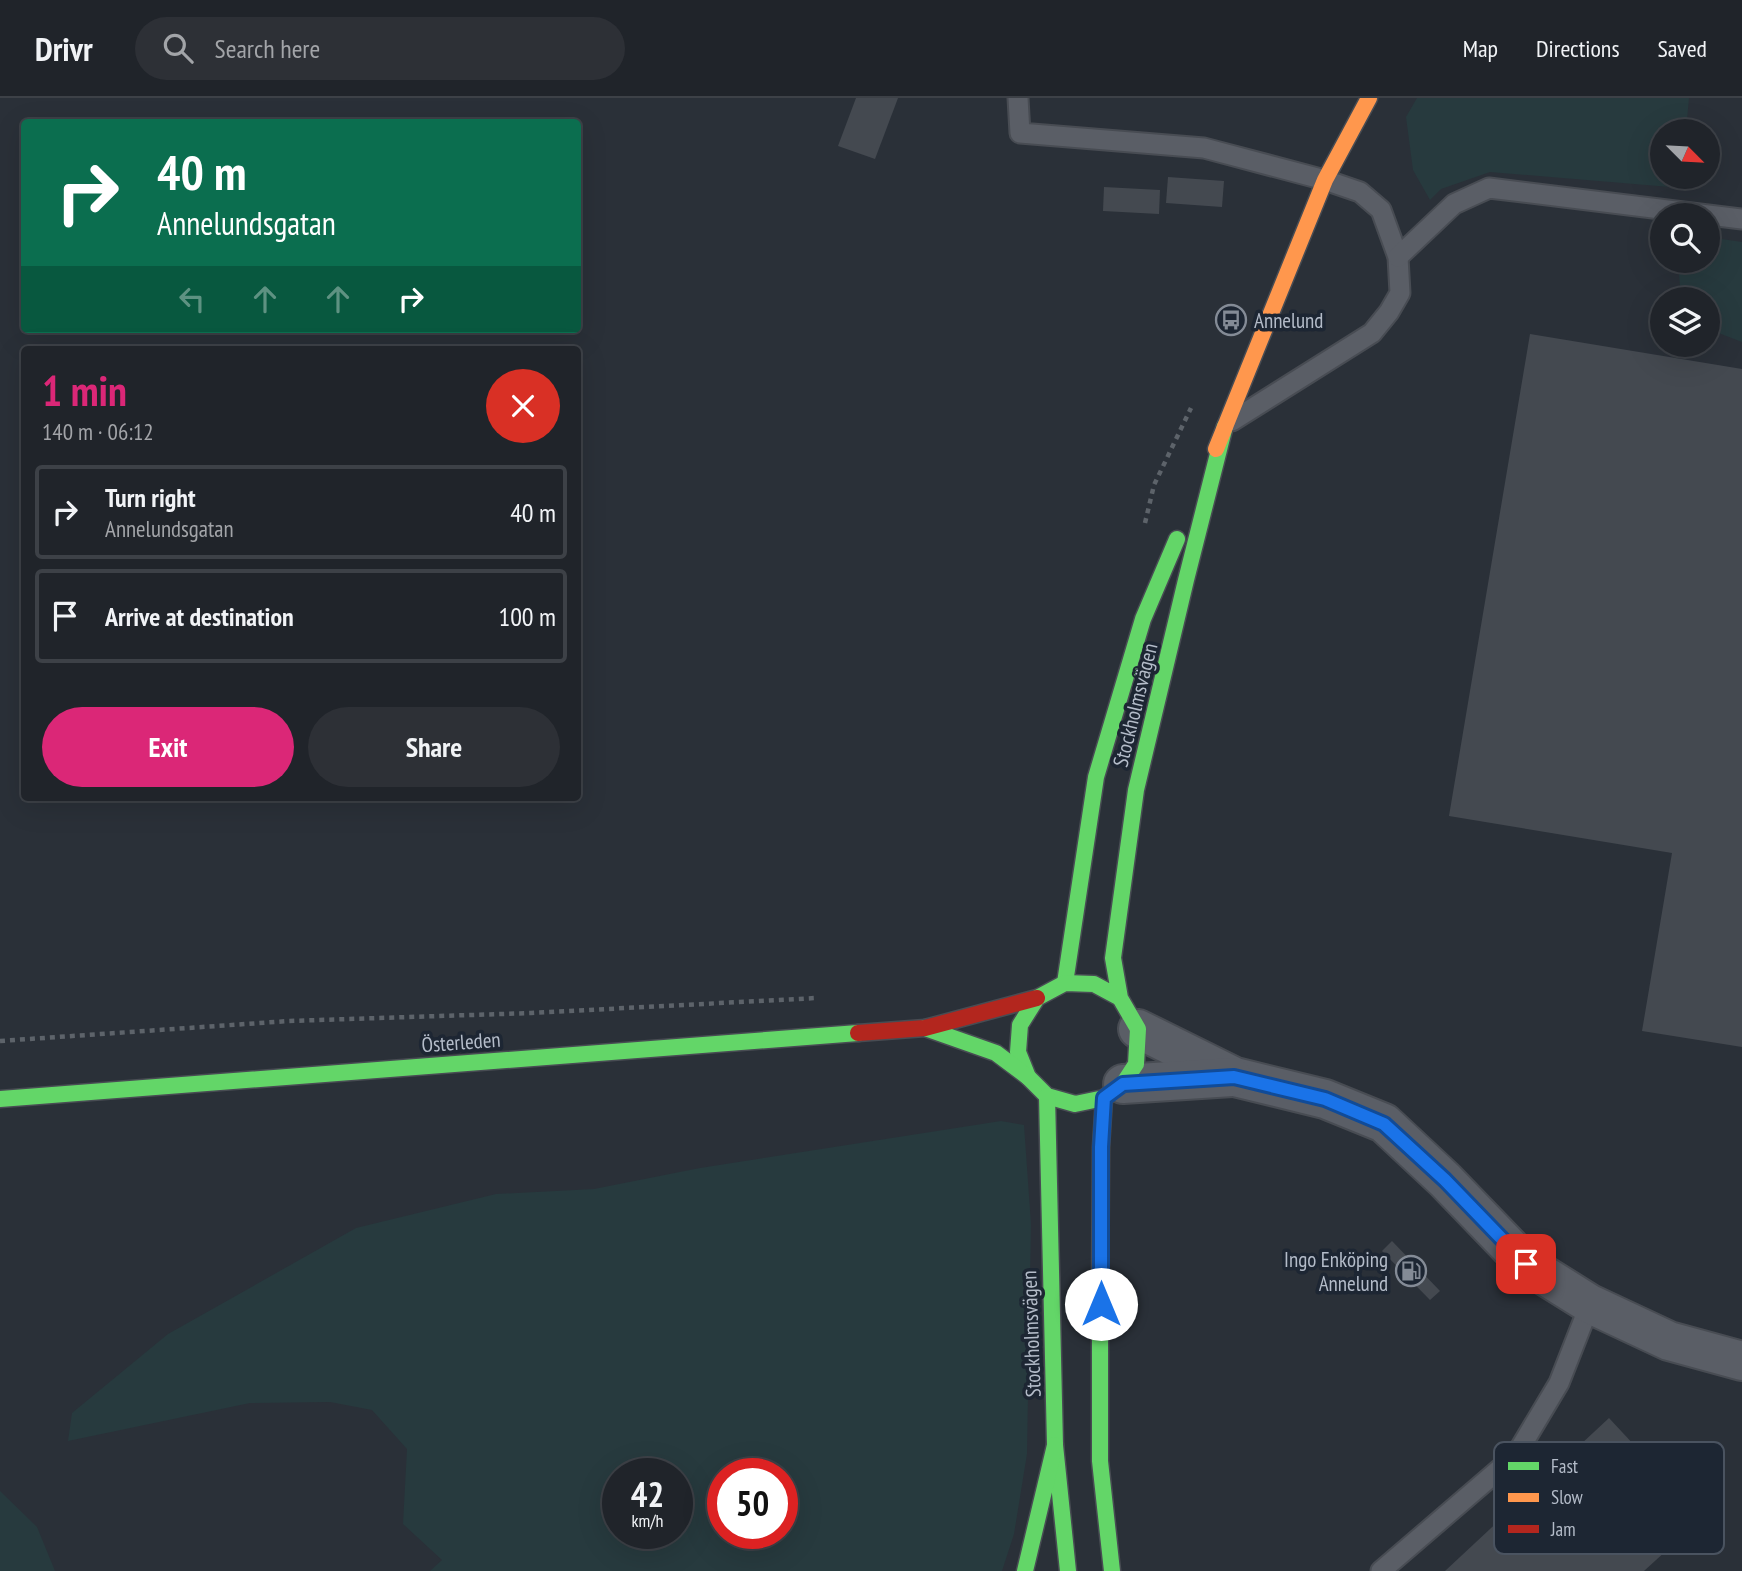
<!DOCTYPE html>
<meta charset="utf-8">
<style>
:root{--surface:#20242a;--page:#2d3036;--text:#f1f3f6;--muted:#a2a4a8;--line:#3d4147;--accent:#db2777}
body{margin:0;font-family:"PT Sans Narrow",sans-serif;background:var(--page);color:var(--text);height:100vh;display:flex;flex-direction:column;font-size:26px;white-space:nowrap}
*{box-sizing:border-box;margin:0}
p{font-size:23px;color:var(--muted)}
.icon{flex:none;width:38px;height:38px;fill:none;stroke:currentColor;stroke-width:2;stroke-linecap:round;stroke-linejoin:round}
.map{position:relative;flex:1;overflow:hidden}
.drawer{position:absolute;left:21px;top:248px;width:560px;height:455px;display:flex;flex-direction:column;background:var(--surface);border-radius:7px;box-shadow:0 7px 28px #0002,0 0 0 2px var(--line)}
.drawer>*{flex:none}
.banner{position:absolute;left:21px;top:21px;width:560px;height:214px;border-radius:7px;box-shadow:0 7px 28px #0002,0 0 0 2px var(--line);background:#0b6e4f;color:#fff;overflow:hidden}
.needle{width:46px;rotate:114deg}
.tools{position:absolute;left:1650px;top:21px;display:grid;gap:14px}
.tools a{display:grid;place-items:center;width:70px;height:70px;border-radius:50%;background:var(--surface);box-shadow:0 7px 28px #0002,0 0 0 2px var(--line);font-size:35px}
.speed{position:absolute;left:602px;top:1360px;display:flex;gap:14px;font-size:35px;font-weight:700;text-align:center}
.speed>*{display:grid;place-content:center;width:91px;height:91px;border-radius:50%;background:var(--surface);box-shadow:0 7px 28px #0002,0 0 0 2px var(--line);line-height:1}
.speed small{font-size:18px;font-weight:400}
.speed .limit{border:10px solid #d22;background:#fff;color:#111}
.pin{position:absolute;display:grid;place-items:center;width:60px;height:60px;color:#fff;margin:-30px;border-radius:14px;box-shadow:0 4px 10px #0006}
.me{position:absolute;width:77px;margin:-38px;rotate:0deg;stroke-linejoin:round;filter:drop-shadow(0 0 5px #0008)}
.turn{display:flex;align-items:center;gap:24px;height:147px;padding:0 21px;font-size:32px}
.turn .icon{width:91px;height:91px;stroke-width:2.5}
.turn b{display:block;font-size:49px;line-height:60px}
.lanes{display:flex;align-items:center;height:66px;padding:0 21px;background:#0003;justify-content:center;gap:35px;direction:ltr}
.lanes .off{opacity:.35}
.round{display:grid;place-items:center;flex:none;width:74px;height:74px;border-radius:37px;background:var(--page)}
.overview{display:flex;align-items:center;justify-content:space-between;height:119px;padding:0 21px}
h1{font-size:42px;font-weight:600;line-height:52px;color:var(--accent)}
.primary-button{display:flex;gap:14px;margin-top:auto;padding:14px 21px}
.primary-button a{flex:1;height:80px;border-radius:42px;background:var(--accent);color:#fff;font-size:28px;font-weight:600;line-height:80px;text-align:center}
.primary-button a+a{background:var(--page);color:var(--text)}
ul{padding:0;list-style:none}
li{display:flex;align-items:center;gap:21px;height:94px;margin:0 14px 10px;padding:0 7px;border:4px solid var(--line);border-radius:7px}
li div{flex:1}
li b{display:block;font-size:26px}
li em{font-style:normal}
header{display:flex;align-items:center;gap:42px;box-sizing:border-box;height:98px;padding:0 35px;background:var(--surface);border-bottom:2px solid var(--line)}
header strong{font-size:33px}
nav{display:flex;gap:38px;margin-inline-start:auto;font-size:24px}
.search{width:490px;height:63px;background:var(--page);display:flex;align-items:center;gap:18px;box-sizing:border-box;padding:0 24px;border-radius:38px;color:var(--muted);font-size:26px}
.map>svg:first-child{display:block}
.green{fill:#273a3e;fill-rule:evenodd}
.building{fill:#444950}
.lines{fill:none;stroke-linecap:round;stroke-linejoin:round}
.lane-casing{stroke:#484c53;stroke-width:23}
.street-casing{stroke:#484c53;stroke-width:42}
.fast-casing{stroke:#484c53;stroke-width:19}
.slow-casing{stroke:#484c53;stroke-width:19}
.jam-casing{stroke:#484c53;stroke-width:19}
.path{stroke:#5d636a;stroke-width:4.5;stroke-dasharray:5 5;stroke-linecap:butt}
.lane{stroke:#5a5e66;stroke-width:19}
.street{stroke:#5a5e66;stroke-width:38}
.fast{stroke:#63d668;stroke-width:16}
.slow{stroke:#ff974d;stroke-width:16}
.jam{stroke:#b3261e;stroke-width:16}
.route-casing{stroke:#114b97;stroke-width:18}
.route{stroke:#1a73e8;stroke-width:12}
.labels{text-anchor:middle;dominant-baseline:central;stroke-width:7;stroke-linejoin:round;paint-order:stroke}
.poi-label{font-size:21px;fill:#b4bcc9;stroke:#1d2633;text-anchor:start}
.street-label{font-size:21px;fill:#b4bcc9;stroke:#1d2633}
.key{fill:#1d2633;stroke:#4a5360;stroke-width:2}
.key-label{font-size:19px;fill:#b4bcc9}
</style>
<header>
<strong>Drivr</strong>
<div class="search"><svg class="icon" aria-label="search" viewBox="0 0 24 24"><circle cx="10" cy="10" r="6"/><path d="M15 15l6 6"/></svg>Search here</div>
<nav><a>Map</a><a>Directions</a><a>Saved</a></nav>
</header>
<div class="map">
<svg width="1742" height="1473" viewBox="0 0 1742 1473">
<rect width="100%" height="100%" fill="#2a3038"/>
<!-- green -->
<g class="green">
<path d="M 1417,0 L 1689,0 L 1686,33 L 1662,33 L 1662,79 L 1683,79 L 1682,90 L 1490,74 L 1441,91 L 1430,102 L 1413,72 L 1406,19 Z"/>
<path d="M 1708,139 L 1742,144 L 1742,244 L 1708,231 L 1708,201 L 1681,201 L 1678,163 L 1708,163 Z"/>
<path d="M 1001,1023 L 1024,1027 L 1031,1126 L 1027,1356 L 1014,1436 L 1002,1473 L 430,1473 L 442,1462 L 403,1426 L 407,1351 L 372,1312 L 330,1304 L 250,1305 L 68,1343 L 72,1315 L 168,1236 L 356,1130 L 496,1096 L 594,1091 L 700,1070 ZM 618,1376 L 677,1376 L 677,1435 L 618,1435 ZM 723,1376 L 782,1376 L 782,1435 L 723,1435 Z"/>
<path d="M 0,1393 L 37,1429 L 55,1473 L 0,1473 Z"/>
</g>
<!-- building -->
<g class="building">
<path d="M 856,0 L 898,0 L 875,61 L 838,48 Z"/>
<path d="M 1168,79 L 1224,83 L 1222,109 L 1166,105 Z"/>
<path d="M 1104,89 L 1160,92 L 1159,116 L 1103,113 Z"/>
<path d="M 1530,236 L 1742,271 L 1742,949 L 1642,933 L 1672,755 L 1449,718 Z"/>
<path d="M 1392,1143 L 1440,1193 L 1430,1202 L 1382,1153 Z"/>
<path d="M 1609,1320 L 1702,1420 L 1644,1473 L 1445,1473 Z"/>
</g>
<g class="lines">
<!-- lane casing -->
<g class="lane-casing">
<g id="lane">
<path d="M 1018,0 L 1020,35 L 1204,50 L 1325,82 L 1360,94 L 1381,112 L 1398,159 L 1400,195 L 1389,214 L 1372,235 L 1232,323"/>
<path d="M 1398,159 L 1454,106 L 1489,90 L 1742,121"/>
<path d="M 1381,1473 L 1516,1357 L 1559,1285 L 1590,1206"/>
</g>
</g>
<!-- street casing -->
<g class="street-casing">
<g id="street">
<path d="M 1138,931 L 1235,979 L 1325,1001 L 1384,1025 L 1445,1082 L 1526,1166 L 1590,1206 L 1669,1243 L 1742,1263"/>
<path d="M 1123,986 L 1232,979"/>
</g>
</g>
<!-- fast casing -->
<g class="fast-casing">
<g id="fast">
<path d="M 1065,885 L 1096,679 L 1143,521 L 1177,441"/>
<path d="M 1120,900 L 1094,886 L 1065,885 L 1037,900 L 1020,927 L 1018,954 L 1028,979 L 1047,998 L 1075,1006 L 1104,1000 L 1123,986 L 1136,966 L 1138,931 L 1120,900 L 1113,860 L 1136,692 L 1186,482 L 1225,328"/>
<path d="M 925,930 L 996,955 L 1028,979"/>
<path d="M 1047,998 L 1055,1347 L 1068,1473"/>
<path d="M 0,1001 L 858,935"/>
<path d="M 1100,1211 L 1100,1363 L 1112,1473"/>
<path d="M 1025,1473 L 1055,1347"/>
</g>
</g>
<!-- slow casing -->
<g class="slow-casing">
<path id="slow" d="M 1216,351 L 1325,82 L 1369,0"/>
</g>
<!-- jam casing -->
<g class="jam-casing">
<g id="jam">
<path d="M 858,935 L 925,930 L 1037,900"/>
<path d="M 1100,1211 L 1101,1049 L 1104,1000"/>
</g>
</g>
<!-- path -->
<g class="path">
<path d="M 1145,425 L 1154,387 L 1191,310"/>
<path d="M 0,943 L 289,923 L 531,915 L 816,900"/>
</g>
<!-- lane -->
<use href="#lane" class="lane"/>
<!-- street -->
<use href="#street" class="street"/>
<!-- fast -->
<use href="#fast" class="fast"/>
<!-- slow -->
<use href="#slow" class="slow"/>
<!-- jam -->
<use href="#jam" class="jam"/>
</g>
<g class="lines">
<!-- route casing -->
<g class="route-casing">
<path id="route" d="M 1101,1206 L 1101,1049 L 1104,1000 L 1123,986 L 1234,979 L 1325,1001 L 1384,1026 L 1445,1082 L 1526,1166"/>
</g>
<!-- route -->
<use href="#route" class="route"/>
</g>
<!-- icons -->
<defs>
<g id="bus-ring" transform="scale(1.575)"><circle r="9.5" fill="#1d2633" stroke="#848b96" stroke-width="1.5"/><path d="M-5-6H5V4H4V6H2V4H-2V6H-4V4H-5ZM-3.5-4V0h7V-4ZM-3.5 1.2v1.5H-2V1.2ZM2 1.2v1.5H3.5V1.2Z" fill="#848b96"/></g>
<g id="fuel-ring" transform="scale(1.575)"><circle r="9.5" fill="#1d2633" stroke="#848b96" stroke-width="1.5"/><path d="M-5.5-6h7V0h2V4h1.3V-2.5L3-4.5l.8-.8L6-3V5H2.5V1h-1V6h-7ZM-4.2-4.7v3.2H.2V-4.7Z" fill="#848b96"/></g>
</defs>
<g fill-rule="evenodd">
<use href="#bus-ring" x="1231" y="222"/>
<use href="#fuel-ring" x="1411" y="1173"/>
</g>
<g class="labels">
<!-- poi labels -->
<g class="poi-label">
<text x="1254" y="222">Annelund</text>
<text x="1388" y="1161" text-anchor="end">Ingo Enköping<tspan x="1388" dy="24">Annelund</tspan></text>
</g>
<!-- street labels -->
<g class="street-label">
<text transform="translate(1135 607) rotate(-76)">Stockholmsvägen</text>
<text transform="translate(461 944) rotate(-4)">Österleden</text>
<text transform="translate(1031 1236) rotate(-92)">Stockholmsvägen</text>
</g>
</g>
<!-- legend -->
<rect x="1494" y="1344" width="230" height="112" rx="10" class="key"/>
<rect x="1508" y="1364" width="31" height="8" fill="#63d668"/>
<rect x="1508" y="1395" width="31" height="9" fill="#ff974d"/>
<rect x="1508" y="1427" width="31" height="8" fill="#b3261e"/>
<g class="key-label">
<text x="1551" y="1375">Fast</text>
<text x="1551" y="1406">Slow</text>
<text x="1551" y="1438">Jam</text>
</g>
</svg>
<div class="tools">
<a><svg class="needle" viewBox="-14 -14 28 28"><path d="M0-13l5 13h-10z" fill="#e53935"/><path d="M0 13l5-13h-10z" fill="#a2a4a8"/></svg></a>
<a><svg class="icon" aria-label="search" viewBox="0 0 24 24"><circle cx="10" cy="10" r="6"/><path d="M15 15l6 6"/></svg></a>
<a><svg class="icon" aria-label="layers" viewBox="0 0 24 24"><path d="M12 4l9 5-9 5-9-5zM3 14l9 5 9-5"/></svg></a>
</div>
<div class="speed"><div>42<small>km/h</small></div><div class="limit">50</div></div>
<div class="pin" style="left:1526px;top:1166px;background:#d93025"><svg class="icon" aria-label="arrive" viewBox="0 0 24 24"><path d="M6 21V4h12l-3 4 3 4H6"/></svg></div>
<svg class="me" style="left:1101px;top:1206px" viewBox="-20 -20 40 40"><circle r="19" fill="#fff"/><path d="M0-13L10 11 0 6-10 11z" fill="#1a73e8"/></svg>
<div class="banner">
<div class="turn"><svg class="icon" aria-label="right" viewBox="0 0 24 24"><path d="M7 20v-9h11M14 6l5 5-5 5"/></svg><div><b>40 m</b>Annelundsgatan</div></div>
<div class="lanes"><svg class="icon off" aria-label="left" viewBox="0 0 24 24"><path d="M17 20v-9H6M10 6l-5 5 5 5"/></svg><svg class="icon off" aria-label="ahead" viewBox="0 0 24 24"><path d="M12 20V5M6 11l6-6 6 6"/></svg><svg class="icon off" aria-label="ahead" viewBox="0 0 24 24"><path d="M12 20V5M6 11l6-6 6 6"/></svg><svg class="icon" aria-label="right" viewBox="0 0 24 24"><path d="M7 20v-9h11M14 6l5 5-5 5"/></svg></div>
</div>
<section class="drawer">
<div class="overview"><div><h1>1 min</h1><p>140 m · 06:12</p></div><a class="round" style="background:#d93025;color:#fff"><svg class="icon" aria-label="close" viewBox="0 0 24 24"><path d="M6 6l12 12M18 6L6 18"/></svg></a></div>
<ul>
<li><svg class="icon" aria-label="right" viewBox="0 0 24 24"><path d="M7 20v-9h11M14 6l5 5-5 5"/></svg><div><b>Turn right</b><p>Annelundsgatan</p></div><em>40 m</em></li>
<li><svg class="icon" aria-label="arrive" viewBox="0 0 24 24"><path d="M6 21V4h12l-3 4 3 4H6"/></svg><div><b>Arrive at destination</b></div><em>100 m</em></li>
</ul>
<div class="primary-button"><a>Exit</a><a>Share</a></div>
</section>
</div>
